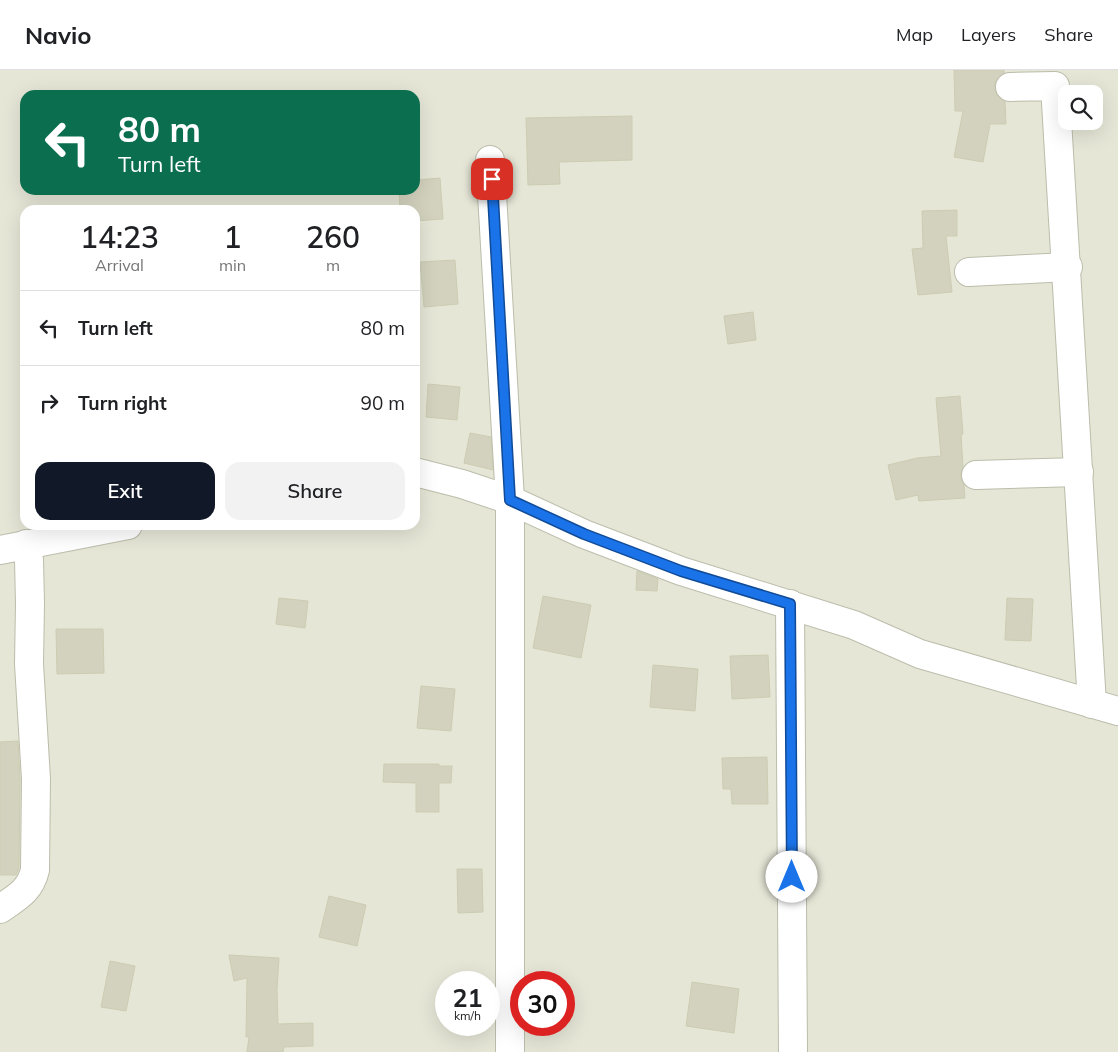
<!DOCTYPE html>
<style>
:root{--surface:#fff;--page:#f2f2f2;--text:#202124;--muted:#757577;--line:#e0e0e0;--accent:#111827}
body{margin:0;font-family:Mulish,sans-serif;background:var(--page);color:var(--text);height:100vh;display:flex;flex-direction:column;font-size:19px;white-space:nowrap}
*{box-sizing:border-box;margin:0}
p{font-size:16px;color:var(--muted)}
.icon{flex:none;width:28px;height:28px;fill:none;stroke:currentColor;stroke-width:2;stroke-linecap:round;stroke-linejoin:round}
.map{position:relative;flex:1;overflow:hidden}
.drawer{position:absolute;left:20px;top:135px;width:400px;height:325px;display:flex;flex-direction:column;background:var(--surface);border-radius:15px;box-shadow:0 5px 20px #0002}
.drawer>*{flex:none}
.banner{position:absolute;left:20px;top:20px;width:400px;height:105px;border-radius:15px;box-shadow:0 5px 20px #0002;background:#0b6e4f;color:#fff;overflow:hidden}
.fabs{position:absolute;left:1058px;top:15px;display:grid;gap:10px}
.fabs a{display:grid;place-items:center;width:45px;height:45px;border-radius:10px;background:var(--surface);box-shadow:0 5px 20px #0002;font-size:25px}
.speed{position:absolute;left:435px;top:901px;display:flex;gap:10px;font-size:25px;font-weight:700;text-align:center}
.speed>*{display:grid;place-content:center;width:65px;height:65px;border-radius:50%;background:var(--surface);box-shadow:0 5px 20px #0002;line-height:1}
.speed small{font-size:12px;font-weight:400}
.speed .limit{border:8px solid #d22;background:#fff;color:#111}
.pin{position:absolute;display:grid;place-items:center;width:42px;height:42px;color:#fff;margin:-21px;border-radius:10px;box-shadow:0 2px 8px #0006}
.me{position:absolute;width:55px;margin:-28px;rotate:0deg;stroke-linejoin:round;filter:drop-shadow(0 0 4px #0008)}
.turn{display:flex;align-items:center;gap:18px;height:105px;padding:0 15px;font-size:22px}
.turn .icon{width:65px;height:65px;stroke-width:2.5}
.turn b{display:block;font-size:35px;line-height:42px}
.eta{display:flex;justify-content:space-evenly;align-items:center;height:85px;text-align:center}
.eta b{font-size:30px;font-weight:600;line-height:35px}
.action{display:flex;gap:10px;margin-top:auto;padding:10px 15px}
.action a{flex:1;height:58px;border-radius:15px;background:var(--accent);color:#fff;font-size:20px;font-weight:600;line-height:58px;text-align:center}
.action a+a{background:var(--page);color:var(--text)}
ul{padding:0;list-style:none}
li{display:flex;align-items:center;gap:15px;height:75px;padding:0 15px;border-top:1px solid var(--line)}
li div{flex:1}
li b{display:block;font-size:19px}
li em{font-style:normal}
header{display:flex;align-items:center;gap:30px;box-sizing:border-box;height:70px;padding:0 25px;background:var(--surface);border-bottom:1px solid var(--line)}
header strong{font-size:24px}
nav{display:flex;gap:28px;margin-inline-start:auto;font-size:18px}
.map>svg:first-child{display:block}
.residential{fill:#e5e6d6;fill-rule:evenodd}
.building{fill:#d3d2be;stroke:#cdccb2}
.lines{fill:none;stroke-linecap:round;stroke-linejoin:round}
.minor-casing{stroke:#bcbdab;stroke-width:30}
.minor{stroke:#fff;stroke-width:28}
.route-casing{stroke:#114b97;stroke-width:12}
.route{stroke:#1a73e8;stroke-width:9}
</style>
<header>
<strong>Navio</strong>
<nav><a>Map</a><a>Layers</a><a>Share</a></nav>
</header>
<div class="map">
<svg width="1118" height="982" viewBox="0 0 1118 982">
<rect width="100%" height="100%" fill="#f1f2e8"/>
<!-- residential -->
<path class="residential" d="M 0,0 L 1118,0 L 1118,982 L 0,982 ZM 1066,24 L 1094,24 L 1094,51 L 1066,51 ZM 25,25 L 415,25 L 415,120 L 25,120 ZM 25,140 L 415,140 L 415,455 L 25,455 ZM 446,912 L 489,912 L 489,955 L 446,955 ZM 521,912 L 564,912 L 564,955 L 521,955 Z"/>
<!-- building -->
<g class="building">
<path d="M 954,0 L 1004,0 L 1004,3 L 996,10 L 994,18 L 997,25 L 1005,31 L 1006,54 L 990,54 L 983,92 L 954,87 L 963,41 L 955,41 Z"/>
<path d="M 632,46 L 632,90 L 559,92 L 560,114 L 528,115 L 526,48 Z"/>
<path d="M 440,108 L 443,149 L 415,151 L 415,140 L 400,140 L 399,120 L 415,120 L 415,110 Z"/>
<path d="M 957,140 L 957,166 L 946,166 L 952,222 L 918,225 L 912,179 L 923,178 L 922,141 Z"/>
<path d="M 455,190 L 458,234 L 424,237 L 420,192 Z"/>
<path d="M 753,242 L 756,270 L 728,274 L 724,246 Z"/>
<path d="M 428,314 L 460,317 L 457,350 L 426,347 Z"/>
<path d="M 960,326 L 963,364 L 961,364 L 963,397 L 960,406 L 964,415 L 965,428 L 919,431 L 918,425 L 896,430 L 888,395 L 917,388 L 941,386 L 936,328 Z"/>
<path d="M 470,363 L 491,367 L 493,400 L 464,393 Z"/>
<path d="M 637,501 L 658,509 L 657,521 L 636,520 Z"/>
<path d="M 543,526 L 591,535 L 581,588 L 533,578 Z"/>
<path d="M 279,528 L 308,531 L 305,558 L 276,554 Z"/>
<path d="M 1007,528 L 1033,529 L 1031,571 L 1005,570 Z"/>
<path d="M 56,559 L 103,559 L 104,603 L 57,604 Z"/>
<path d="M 768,585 L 770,627 L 732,629 L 730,586 Z"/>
<path d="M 653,595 L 698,599 L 695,641 L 650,637 Z"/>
<path d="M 421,616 L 455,619 L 451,661 L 417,658 Z"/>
<path d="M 18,671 L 20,709 L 19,798 L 16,805 L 0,805 L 0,672 Z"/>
<path d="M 767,687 L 768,734 L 732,734 L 731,719 L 723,719 L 722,688 Z"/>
<path d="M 384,694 L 439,694 L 439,696 L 452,696 L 451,713 L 439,713 L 439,742 L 416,742 L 416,713 L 383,712 Z"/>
<path d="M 457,799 L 482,799 L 483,842 L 458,843 Z"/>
<path d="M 329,826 L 366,835 L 357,876 L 319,867 Z"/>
<path d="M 229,885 L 279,888 L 277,919 L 278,954 L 313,953 L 313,976 L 284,977 L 283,982 L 247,982 L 249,967 L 246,967 L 247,908 L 234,911 Z"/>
<path d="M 110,891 L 135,896 L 126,941 L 101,937 Z"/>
<path d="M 692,912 L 739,919 L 734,963 L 686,956 Z"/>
</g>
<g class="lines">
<!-- minor casing -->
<g class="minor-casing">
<g id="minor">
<path d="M 1010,17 L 1055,16 L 1092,634"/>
<path d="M 490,90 L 510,430 L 510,982"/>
<path d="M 969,202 L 1068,197"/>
<path d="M 415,402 L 462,414 L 510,430 L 584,464 L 681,501 L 854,555 L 920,584 L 1118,641"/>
<path d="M 976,405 L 1079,402"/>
<path d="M 0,480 L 128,455"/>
<path d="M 790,534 L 793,982"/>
<path d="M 0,839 C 17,827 30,821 35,800 L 36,709 L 29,594 L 30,533 L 29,490 L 26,474"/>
</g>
</g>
<!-- minor -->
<use href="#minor" class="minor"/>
</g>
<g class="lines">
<!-- route casing -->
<g class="route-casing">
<path id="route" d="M 492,109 L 510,430 L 584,464 L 681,501 L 790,534 L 792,807"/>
</g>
<!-- route -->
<use href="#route" class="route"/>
</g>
</svg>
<div class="fabs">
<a><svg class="icon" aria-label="search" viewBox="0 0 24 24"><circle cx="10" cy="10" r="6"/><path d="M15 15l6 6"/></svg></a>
</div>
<div class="speed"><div>21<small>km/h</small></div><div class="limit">30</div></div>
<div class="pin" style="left:492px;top:109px;background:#d93025"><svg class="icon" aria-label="arrive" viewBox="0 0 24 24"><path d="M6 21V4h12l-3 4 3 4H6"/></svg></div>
<svg class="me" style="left:792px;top:807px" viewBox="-20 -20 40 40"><circle r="19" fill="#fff"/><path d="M0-13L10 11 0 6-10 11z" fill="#1a73e8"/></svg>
<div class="banner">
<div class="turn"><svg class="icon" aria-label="left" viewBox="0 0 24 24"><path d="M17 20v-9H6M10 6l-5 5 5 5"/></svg><div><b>80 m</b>Turn left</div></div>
</div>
<section class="drawer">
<div class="eta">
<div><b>14:23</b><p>Arrival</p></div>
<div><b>1</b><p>min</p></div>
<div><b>260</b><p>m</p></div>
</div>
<ul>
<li><svg class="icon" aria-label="left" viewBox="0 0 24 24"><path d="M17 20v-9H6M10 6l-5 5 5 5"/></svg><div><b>Turn left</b></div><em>80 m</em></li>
<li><svg class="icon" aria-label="right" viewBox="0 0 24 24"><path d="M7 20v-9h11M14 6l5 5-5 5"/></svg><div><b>Turn right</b></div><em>90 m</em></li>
</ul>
<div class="action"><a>Exit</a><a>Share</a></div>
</section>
</div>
